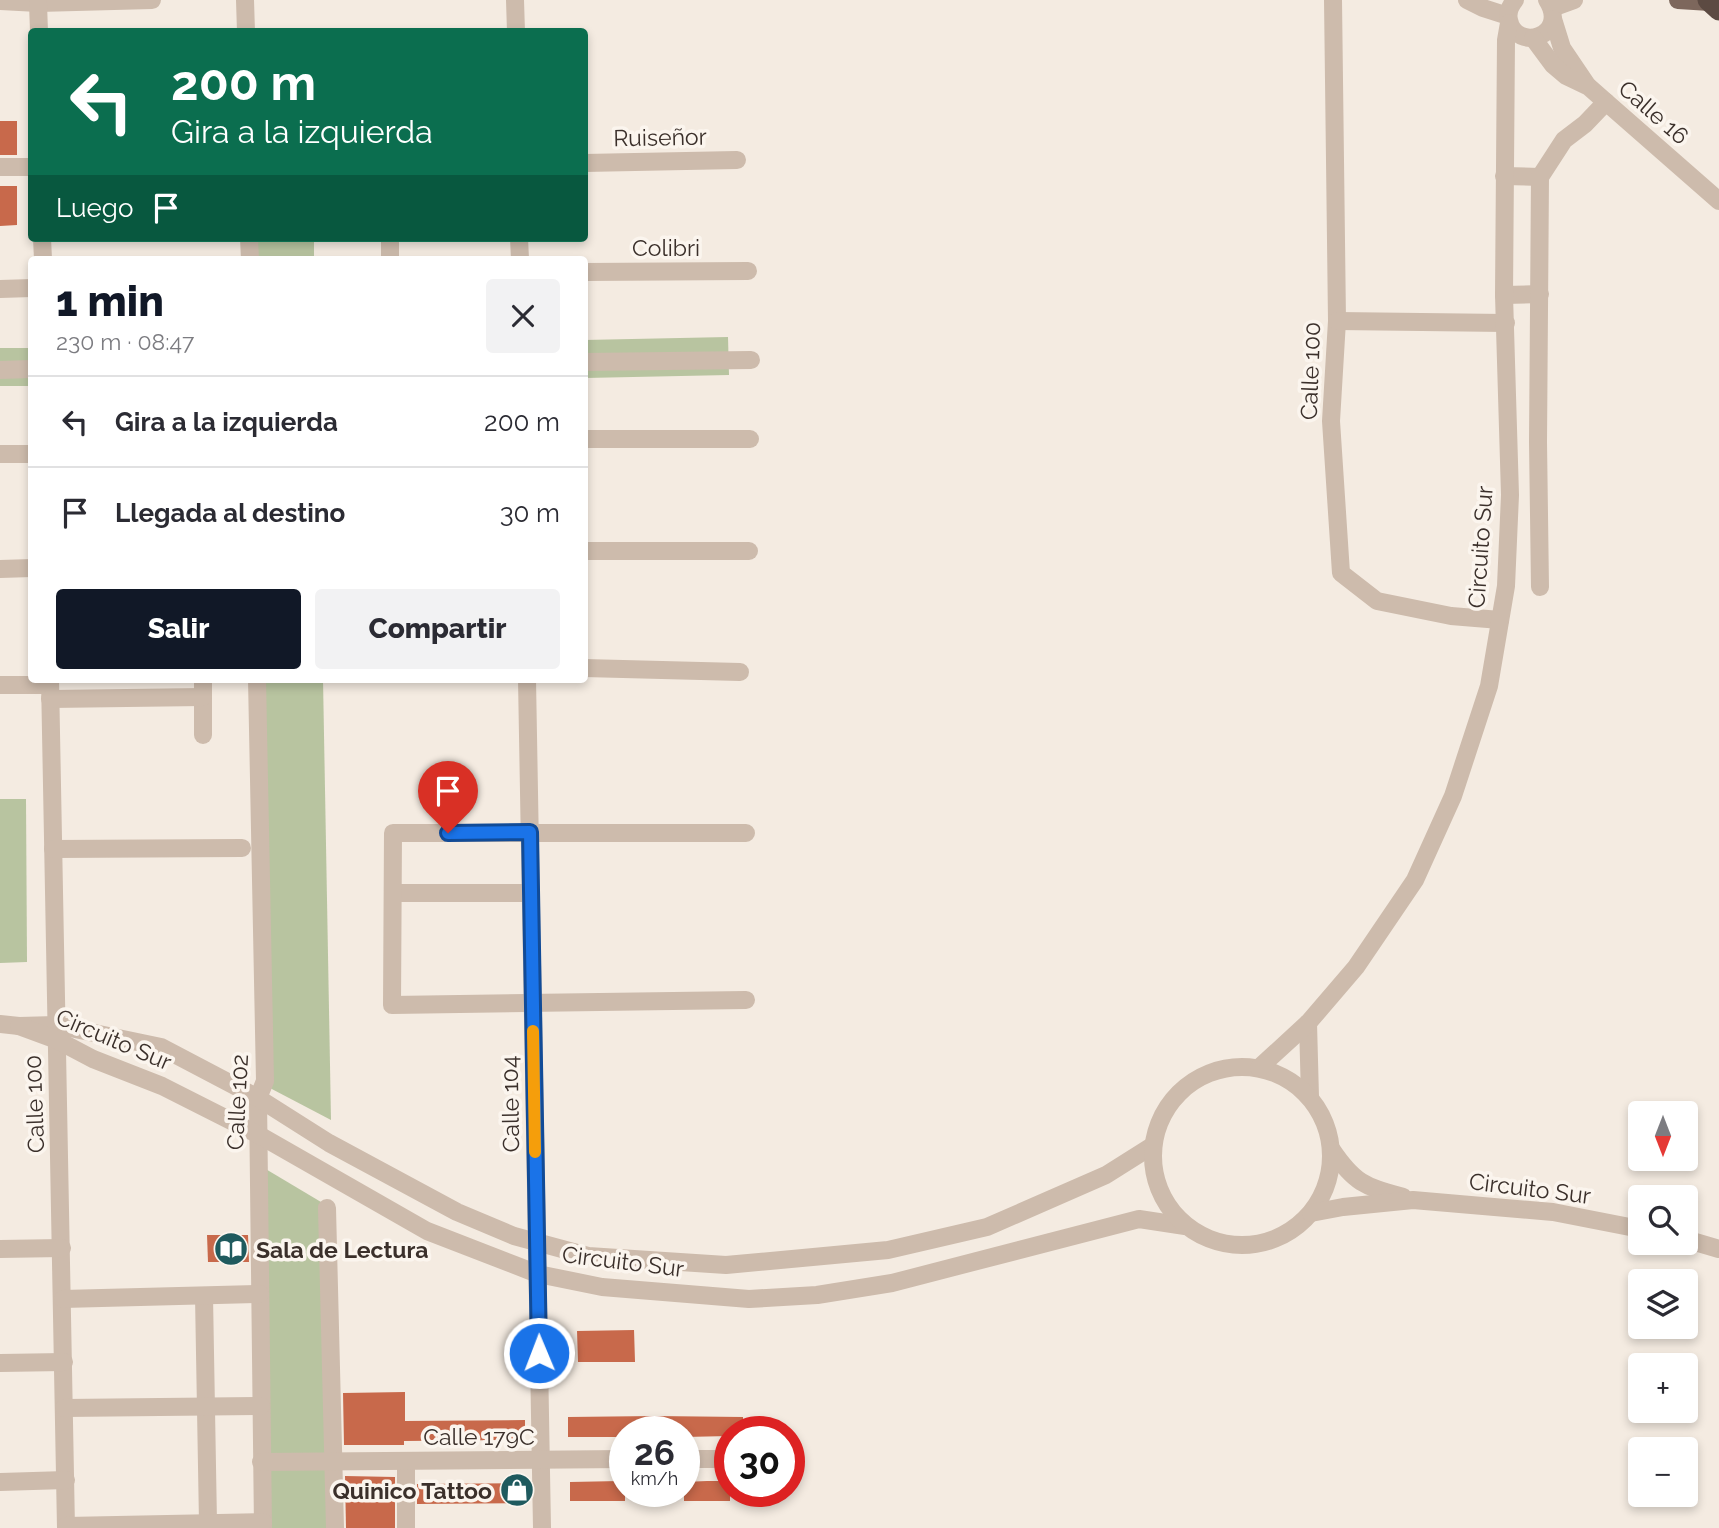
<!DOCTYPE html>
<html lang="es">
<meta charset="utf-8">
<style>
:root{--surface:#fff;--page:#f2f2f3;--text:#2b2b33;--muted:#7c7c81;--line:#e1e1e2;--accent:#111827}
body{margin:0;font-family:Raleway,sans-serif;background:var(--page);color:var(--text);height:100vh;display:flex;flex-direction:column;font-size:26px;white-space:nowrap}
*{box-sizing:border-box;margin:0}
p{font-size:23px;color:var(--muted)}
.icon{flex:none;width:38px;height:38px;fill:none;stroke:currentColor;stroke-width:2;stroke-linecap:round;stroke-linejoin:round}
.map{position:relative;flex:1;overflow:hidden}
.side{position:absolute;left:28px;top:256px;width:560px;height:427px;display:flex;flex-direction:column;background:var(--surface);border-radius:7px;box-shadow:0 4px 10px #0003}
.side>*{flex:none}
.hud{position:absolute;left:28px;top:28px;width:560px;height:214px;border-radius:7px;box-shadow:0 4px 10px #0003;background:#0b6e4f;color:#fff;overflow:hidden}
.needle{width:46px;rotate:180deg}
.fabs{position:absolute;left:1628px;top:1101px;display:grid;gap:14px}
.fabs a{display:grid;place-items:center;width:70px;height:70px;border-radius:7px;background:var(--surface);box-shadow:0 4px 10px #0003;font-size:35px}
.speed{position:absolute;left:609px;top:1416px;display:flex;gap:14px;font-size:35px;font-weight:700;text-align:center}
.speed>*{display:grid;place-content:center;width:91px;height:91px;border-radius:50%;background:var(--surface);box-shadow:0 4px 10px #0003;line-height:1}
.speed small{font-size:18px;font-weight:400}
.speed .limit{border:10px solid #d22;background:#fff;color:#111}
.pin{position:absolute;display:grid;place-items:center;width:60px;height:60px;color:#fff;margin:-72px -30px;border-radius:50% 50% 50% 0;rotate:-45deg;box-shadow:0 0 7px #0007}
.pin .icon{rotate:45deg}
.me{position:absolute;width:77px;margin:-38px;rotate:359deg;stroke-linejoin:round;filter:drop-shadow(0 0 5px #0008)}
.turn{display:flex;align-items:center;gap:24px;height:147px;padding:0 28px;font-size:32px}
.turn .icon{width:91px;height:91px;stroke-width:2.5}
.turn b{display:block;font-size:49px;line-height:60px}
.then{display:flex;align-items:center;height:66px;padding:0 28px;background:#0003;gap:14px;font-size:26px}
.round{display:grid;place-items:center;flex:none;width:74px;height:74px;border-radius:7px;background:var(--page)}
.summary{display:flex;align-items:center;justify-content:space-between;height:119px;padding:0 28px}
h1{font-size:42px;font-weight:800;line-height:52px;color:var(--accent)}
.action{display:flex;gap:14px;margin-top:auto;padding:14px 28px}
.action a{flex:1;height:80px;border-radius:7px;background:var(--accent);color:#fff;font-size:28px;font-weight:800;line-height:80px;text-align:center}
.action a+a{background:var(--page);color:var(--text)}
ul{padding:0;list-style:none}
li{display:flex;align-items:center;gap:21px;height:91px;padding:0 28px;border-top:2px solid var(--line)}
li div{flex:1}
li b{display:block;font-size:26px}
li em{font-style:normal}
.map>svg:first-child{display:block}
.green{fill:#b8c4a0}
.building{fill:#c8694b}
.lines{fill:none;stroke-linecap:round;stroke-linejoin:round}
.minor{stroke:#cdbbac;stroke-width:18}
.major{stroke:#7d675c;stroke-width:18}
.highway{stroke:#5c4a42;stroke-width:21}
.route-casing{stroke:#114b97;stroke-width:18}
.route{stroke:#1a73e8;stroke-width:12}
.slow{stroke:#f59e0b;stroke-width:12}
.labels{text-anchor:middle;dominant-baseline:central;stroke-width:7;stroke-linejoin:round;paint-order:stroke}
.street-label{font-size:23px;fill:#3b302b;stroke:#fbf5ee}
.poi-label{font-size:23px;font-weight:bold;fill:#3b302b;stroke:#fbf5ee;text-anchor:start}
</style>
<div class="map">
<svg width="1719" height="1528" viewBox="0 0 1719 1528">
<rect width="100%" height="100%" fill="#f4ebe1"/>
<!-- green -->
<g class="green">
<rect x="255" y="238" width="59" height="21"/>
<path d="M 728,337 L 729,375 L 585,378 L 584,340 Z"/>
<path d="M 0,348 L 28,348 L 29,386 L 0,386 Z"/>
<path d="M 262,679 L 323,679 L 331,1120 L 268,1087 Z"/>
<path d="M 0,799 L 26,799 L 27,962 L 0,963 Z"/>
<path d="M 264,1168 L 321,1202 L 331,1528 L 269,1528 Z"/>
</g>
<!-- building -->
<g class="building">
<rect x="0" y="121" width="17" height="34"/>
<path d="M 0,186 L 17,186 L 17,225 L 0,226 Z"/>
<path d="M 207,1235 L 248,1235 L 249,1262 L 208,1262 Z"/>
<path d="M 634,1330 L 635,1362 L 578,1362 L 577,1331 Z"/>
<path d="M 405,1392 L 405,1421 L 525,1420 L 525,1440 L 404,1441 L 404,1445 L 344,1445 L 343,1393 Z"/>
<path d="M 655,1416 L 743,1417 L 743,1432 L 730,1432 L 730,1436 L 684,1437 L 684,1432 L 625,1432 L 625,1437 L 568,1437 L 568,1417 Z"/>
<path d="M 345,1476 L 395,1477 L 395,1528 L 346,1528 Z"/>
<path d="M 620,1481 L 625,1481 L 625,1501 L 570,1501 L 570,1482 Z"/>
<path d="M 707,1481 L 730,1481 L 730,1501 L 684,1501 L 684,1482 Z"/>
<path d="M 524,1483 L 524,1503 L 417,1504 L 417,1484 Z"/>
</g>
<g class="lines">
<!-- minor -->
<g class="minor">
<path d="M 245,0 L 246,32"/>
<path d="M 515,0 L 516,32"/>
<path d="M 1333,0 L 1337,321 L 1331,421 L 1341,573 L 1377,601 L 1451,616 L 1500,620"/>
<path d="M 1467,0 L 1483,8 L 1508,16"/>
<path d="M 1515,0 C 1510,6 1507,12 1509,20 C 1516,53 1570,36 1547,0"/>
<path d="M 0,1 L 38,3 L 152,0"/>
<path d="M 38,3 L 39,32"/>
<path d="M 1552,8 L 1574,0"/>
<path d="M 1553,19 L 1562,48 L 1587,85"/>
<path d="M 1533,38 L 1553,65 L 1566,76 L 1589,87 L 1606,102 L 1719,201"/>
<path d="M 584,163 L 737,160"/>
<path d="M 0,167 L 32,167"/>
<path d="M 1504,176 L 1540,177"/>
<path d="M 42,238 L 43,259"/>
<path d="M 249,238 L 250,259"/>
<path d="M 390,238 L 390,259"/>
<path d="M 519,238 L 520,259"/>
<path d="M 584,272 L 748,271"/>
<path d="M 0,289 L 32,288"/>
<path d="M 1504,295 L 1540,294"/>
<path d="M 1337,321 L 1506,323"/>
<path d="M 584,362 L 751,360"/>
<path d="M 0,370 L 32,369"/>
<path d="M 584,439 L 750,439"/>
<path d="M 0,454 L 32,454"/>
<path d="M 584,551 L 749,551"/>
<path d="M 0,569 L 32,568"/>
<path d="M 1540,587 L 1538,442 L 1540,177 L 1564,140 L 1585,124 L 1606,102"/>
<path d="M 584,668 L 740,672"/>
<path d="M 50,679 L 66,1528"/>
<path d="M 203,679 L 203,735"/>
<path d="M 257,679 L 265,1081 L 258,1098 L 263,1528"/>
<path d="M 527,679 L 542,1528"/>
<path d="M 0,685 L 50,685"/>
<path d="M 50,699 L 203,697"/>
<path d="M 53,849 L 242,848"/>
<path d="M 393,893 L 531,893"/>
<path d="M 746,1000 L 392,1005 L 393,833 L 746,833"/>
<path d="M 1308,1023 L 1310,1097"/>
<path d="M 0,1024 L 19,1026 L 56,1025 L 161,1047 L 258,1098 L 329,1143 L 457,1212 L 514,1236 L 588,1256 L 726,1265 L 888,1250 L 987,1227 L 1106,1175 L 1152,1146"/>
<path d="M 19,1026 L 57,1040 L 93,1059 L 162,1086 L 259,1135 L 427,1231 L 538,1274 L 602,1287 L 749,1299 L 817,1295 L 892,1283 L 1139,1219 L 1185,1226"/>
<circle cx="1242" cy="1156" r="89"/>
<path d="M 1259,1068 L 1308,1023 L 1356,967 L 1415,880 L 1453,796 L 1489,686 L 1506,586 L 1510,495 L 1504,295 L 1506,40 L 1509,23"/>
<path d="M 1332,1150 C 1355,1184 1365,1186 1403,1197"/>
<path d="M 327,1208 L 335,1528"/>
<path d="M 1311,1213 L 1343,1207 L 1413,1200 L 1553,1212 L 1640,1229"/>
<path d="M 1685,1239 L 1719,1249"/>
<path d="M 0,1249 L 62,1248"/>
<path d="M 204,1296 L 208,1523"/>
<path d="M 63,1299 L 260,1294"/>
<path d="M 0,1363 L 64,1362"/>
<path d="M 64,1408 L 261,1406"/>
<path d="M 684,1459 L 730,1459"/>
<path d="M 406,1461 L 406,1528"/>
<path d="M 261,1462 L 625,1459"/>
<path d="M 0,1482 L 66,1480"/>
<path d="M 66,1526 L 263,1522"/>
</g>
<!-- major -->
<path class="major" d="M 1678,0 L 1710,2"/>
<!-- highway -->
<path class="highway" d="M 1708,0 L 1719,10"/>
</g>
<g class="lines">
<!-- route casing -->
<g class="route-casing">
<path id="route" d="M 448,833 L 530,832 L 539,1353"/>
</g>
<!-- route -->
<use href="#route" class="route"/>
<!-- slow -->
<path class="slow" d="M 533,1031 L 535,1152"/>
</g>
<!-- icons -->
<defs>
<g id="library-disc" transform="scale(1.75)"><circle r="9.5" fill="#1f5a5e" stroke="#fbf5ee"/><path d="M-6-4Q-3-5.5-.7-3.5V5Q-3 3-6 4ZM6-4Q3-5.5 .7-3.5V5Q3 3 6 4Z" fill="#fff"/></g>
<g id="shop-disc" transform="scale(1.75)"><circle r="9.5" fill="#1f5a5e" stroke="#fbf5ee"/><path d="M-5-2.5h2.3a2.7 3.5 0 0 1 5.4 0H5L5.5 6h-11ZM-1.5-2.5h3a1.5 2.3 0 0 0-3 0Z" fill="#fff"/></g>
</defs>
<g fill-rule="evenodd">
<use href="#library-disc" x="231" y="1249"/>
<use href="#shop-disc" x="517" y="1490"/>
</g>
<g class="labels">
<!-- street labels -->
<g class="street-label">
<text transform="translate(1654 112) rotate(41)">Calle 16</text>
<text transform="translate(660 137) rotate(-1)">Ruiseñor</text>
<text x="666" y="247">Colibri</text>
<text transform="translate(1310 371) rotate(-88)">Calle 100</text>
<text transform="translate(1480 547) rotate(-86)">Circuito Sur</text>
<text transform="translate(114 1039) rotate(23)">Circuito Sur</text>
<text transform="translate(237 1102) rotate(-87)">Calle 102</text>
<text transform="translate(34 1104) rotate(-92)">Calle 100</text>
<text transform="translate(510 1104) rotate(-91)">Calle 104</text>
<text transform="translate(1530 1188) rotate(7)">Circuito Sur</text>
<text transform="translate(623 1261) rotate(7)">Circuito Sur</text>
<text x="479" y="1436">Calle 179C</text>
</g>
<!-- poi labels -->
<g class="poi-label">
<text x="256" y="1249">Sala de Lectura</text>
<text x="492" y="1490" text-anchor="end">Quinico Tattoo</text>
</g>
</g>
</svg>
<div class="fabs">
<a><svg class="needle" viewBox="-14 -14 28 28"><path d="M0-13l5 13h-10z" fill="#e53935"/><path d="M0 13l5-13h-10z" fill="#7c7c81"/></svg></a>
<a><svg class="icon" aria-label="search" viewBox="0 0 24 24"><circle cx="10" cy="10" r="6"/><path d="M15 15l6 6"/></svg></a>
<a><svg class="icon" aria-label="layers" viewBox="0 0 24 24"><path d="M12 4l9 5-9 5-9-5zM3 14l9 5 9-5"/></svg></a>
<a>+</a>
<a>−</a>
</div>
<div class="speed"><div>26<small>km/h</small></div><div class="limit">30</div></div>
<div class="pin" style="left:448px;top:833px;background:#d93025"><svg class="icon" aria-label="arrive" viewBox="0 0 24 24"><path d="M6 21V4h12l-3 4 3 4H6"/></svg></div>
<svg class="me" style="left:539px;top:1353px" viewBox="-20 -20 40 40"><circle r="17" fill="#1a73e8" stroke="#fff" stroke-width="3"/><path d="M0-11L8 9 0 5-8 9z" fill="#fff"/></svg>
<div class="hud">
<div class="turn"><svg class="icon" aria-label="left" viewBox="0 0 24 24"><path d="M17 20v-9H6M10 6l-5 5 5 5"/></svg><div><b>200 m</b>Gira a la izquierda</div></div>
<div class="then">Luego<svg class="icon" aria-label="arrive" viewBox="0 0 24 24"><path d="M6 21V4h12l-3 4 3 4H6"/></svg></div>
</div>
<section class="side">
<div class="summary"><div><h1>1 min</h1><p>230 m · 08:47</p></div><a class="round"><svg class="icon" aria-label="close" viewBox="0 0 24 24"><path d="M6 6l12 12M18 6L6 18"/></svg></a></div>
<ul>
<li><svg class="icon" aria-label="left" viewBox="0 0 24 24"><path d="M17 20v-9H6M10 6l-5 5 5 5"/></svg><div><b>Gira a la izquierda</b></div><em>200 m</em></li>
<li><svg class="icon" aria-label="arrive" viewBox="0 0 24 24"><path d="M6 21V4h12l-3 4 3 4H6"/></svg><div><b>Llegada al destino</b></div><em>30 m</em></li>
</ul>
<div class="action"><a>Salir</a><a>Compartir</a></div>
</section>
</div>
